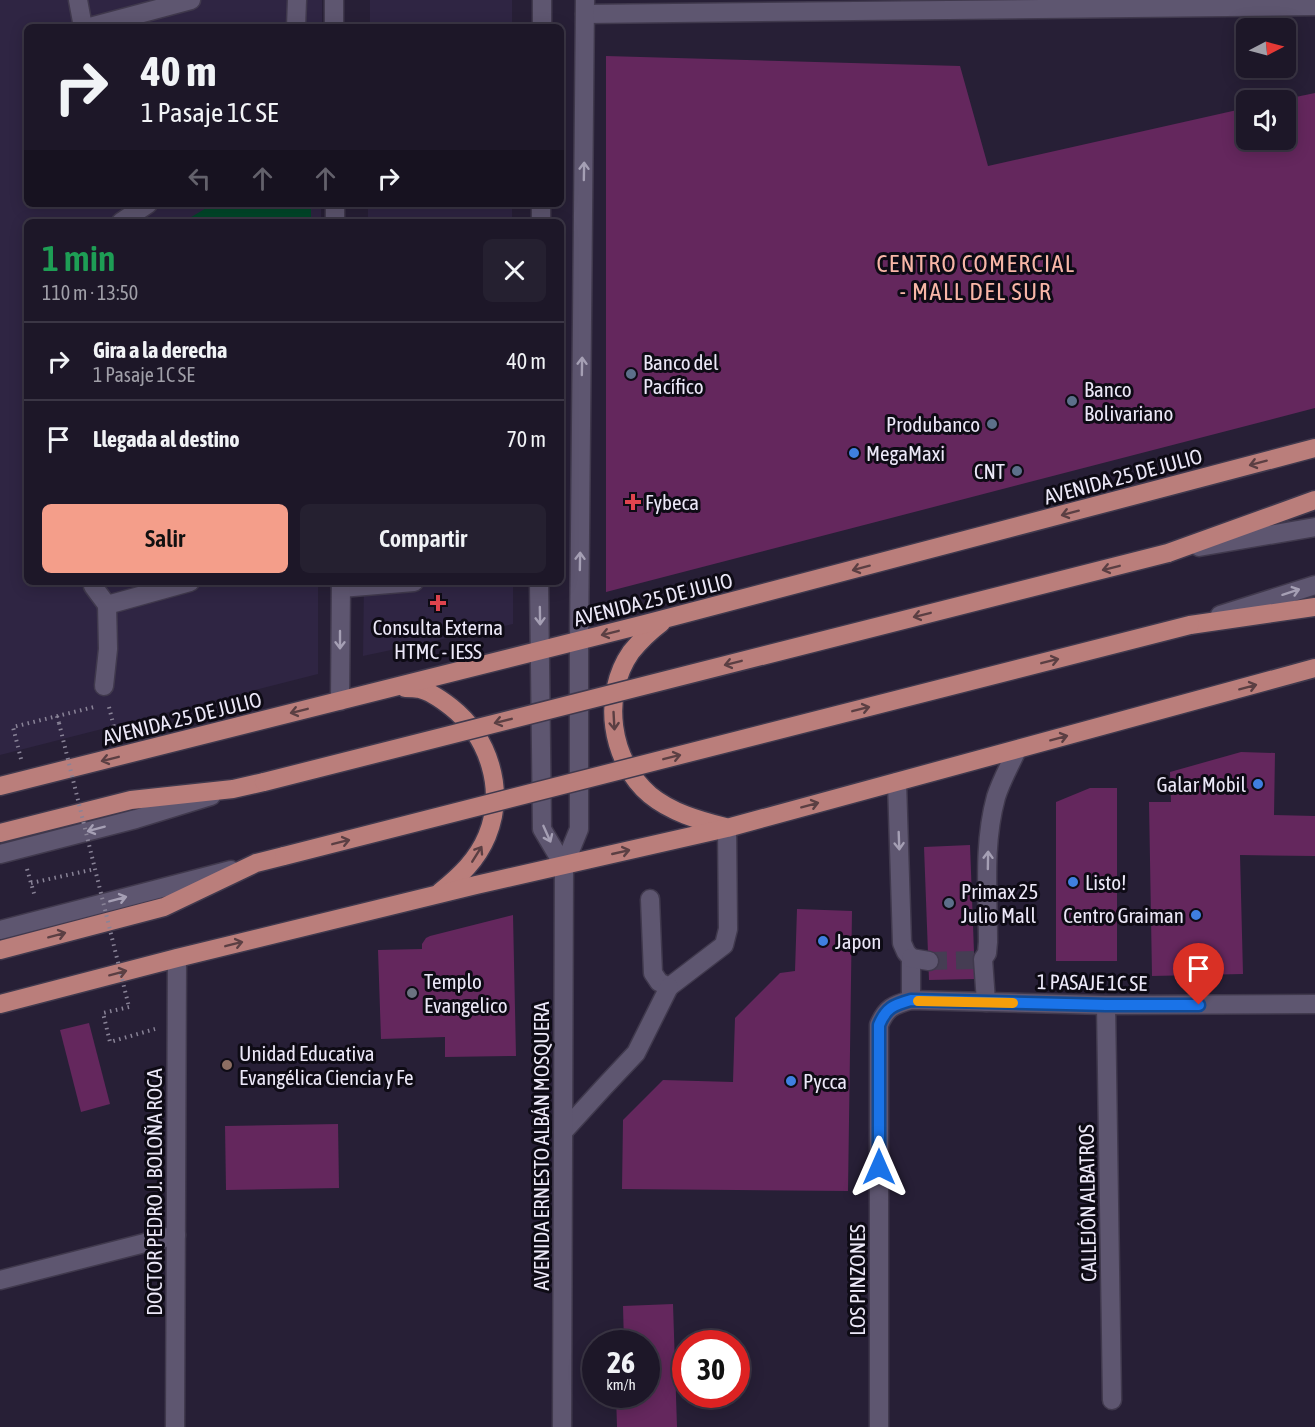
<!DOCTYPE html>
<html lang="es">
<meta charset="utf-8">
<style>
:root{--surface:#1d1728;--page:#252030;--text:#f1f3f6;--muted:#a09fa8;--line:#3b3645;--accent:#f49e8a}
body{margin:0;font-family:"Asap Condensed",sans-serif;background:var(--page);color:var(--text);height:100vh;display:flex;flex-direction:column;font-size:22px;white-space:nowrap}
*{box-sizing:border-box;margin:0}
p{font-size:20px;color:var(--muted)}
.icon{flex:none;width:33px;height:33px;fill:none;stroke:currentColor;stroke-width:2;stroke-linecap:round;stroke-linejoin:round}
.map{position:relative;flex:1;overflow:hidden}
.panel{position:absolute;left:24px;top:219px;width:540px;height:366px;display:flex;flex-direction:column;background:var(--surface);border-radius:9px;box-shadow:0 3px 15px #0003,0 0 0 2px var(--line)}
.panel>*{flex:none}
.top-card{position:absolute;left:24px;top:24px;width:540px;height:183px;border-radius:9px;box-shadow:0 3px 15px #0003,0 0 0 2px var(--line);background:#1d1728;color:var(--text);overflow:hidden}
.needle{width:39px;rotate:84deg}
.tools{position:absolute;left:1236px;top:18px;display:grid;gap:12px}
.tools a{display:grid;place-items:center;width:60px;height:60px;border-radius:9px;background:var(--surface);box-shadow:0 3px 15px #0003,0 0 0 2px var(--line);font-size:30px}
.speed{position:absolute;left:582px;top:1330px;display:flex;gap:12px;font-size:30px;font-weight:700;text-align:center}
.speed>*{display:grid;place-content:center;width:78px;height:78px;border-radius:50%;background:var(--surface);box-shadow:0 3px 15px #0003,0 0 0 2px var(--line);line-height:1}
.speed small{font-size:15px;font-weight:400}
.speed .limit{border:9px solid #d22;background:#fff;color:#111}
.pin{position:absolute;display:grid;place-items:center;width:51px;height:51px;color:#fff;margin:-62px -26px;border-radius:50% 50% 50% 0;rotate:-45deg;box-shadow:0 0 6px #0007}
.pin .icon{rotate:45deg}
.me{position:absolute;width:66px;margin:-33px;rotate:0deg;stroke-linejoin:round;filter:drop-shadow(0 0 4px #0008)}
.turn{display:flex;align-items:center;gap:21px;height:126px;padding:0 18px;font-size:27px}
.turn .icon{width:78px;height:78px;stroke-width:2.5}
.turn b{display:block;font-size:42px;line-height:51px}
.lanes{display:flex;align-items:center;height:57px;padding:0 18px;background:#0003;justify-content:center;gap:30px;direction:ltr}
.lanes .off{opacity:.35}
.round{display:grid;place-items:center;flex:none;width:63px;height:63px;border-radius:9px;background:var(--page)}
.overview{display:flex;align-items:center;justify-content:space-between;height:102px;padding:0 18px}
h1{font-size:36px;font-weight:600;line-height:45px;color:#1e9e55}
.cta{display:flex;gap:12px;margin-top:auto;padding:12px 18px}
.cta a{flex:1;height:69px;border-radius:9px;background:var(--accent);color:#111;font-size:24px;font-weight:600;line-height:69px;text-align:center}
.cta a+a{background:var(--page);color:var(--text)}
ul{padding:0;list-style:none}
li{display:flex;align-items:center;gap:18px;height:78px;padding:0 18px;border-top:2px solid var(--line)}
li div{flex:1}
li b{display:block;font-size:22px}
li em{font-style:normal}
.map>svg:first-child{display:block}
.built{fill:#2f2543}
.green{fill:#00482a}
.building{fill:#64275d}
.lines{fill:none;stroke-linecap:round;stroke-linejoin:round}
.minor-tunnel{stroke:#453d53;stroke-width:18;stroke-dasharray:18 9;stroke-linecap:butt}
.minor-casing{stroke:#40394d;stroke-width:21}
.major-casing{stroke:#40394d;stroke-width:21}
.path{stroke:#898397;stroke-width:4;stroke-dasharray:1.5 4.5;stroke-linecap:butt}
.minor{stroke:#5e5670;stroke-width:18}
.major{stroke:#ba7e7b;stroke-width:18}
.major-bridge-casing{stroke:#40394d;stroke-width:21;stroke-linecap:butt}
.path-bridge{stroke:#898397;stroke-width:4;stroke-dasharray:1.5 4.5;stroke-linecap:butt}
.major-bridge{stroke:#ba7e7b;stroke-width:18}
.oneway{stroke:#a59fb4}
.oneway2{stroke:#5b3f43}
.route-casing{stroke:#114b97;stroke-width:15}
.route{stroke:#1a73e8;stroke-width:10}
.slow{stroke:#f59e0b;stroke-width:10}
.service-dot{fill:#5c6f8a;stroke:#0e0b15;stroke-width:2}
.shop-dot{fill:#3f7fe0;stroke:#0e0b15;stroke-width:2}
.health-dot{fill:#e0444e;stroke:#0e0b15;stroke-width:2}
.worship-dot{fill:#6b7280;stroke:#0e0b15;stroke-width:2}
.education-dot{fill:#8d6e63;stroke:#0e0b15;stroke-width:2}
.labels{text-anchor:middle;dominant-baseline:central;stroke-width:6;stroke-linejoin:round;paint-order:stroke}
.poi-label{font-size:21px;fill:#ece8f8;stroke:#0e0b15;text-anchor:start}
.street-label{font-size:21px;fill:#ece8f8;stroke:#0e0b15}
.quarter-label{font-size:24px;letter-spacing:1.5px;fill:#f8b6a7;stroke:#0e0b15}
</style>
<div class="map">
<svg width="1315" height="1427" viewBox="0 0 1315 1427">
<rect width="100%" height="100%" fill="#271f36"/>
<!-- built -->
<g class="built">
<path d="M 0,0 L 322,0 L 322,27 L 27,27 L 27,204 L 321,204 L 321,222 L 27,222 L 27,582 L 318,582 L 318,674 L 0,755 Z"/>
<rect x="370" y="0" width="142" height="27"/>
<rect x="368" y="204" width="144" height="18"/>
<path d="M 364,582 L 513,582 L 513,624 L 363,656 Z"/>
</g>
<!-- green -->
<path class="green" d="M 213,204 L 311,204 L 311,222 L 183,222 Z"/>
<!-- building -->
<g class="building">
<path d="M 606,56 L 960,66 L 988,166 L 1246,108 L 1246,140 L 1286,140 L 1286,99 L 1315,93 L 1315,408 L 606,592 Z"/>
<path d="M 1241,752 L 1275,753 L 1274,815 L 1315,816 L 1315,856 L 1240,855 L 1243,974 L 1152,976 L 1149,802 L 1171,802 L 1170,772 Z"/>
<path d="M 1090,788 L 1117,788 L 1117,961 L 1056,961 L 1056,802 Z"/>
<path d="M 970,845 L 975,979 L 929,980 L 924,847 Z"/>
<path d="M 797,909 L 852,911 L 848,1191 L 622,1189 L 623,1120 L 663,1080 L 733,1082 L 735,1018 L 780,973 L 795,971 Z"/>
<path d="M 513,915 L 516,1056 L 445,1057 L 445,1037 L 381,1039 L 378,950 L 422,949 L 422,944 L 426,938 L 430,936 Z"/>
<path d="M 89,1023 L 110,1104 L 81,1112 L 60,1030 Z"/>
<path d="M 338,1124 L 339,1188 L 226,1190 L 225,1126 Z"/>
<path d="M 673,1304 L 677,1427 L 617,1427 L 616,1395 L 646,1395 L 646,1344 L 624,1344 L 623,1306 Z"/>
</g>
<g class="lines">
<!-- minor-tunnel -->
<path class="minor-tunnel" d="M 929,961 L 974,960"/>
<!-- minor casing -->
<g class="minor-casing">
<g id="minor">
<path d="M 78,0 L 83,27"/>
<path d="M 585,14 L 1315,6"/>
<path d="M 90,27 L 191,0"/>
<path d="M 296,27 L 297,0"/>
<path d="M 334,27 L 334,0"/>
<path d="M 542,27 L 542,0"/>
<path d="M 335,204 L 335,222"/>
<path d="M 121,222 L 148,204"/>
<path d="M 541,222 L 541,204"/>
<path d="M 1199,547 L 1315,527"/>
<path d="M 539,582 L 542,829 L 564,866"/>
<path d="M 93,586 L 107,605"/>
<path d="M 341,588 L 414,582"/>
<path d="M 1220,615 L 1315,585"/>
<path d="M 104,686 L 108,649 L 107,605 L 190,582"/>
<path d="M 340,701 L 341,582"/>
<path d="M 897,782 L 902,943 L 906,952 L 911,958 L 911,1000"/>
<path d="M 0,854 L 136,819 L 211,796"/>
<path d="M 650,899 L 653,973 L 659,982 L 669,987 L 724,945 L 728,929 L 727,828"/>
<path d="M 0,930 L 231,870"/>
<path d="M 911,958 L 929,961"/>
<path d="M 986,1002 L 983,959 L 987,953 L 988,942 C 988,894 983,844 996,797 C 1001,781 1010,765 1017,750"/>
<path d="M 1106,1005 L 1112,1400"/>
<path d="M 563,1132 L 604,1087 L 636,1053 L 669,987"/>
<path d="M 0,1280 L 176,1235"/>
<path d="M 175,1427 L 177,958"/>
<path d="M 562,1427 L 564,866 L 579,829 L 579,641 L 585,0"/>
<path d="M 879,1427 L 879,1025 C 886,1008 893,1005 911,1000 L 1106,1005 L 1315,1004"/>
</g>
</g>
<!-- major casing -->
<g class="major-casing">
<g id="major">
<path d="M 1168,553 L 1315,500"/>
<path d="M 661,623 C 649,632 640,641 631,652 C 601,695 610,761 650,795 C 672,813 699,820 725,827"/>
<path d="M 1190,625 L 1315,607"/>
<path d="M 405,688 C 410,688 415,688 419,689 C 430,691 442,700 451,707 C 489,737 506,790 487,836 C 477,860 460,876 440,892"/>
<path d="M 0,786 L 645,624 L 1315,448"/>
<path d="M 0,833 L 131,800 L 233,789 L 264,782"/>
<path d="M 0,950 L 164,907 L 256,863 L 284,856"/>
<path d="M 0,1004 L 177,958 L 476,885 L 727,828 L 1315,668"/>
</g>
</g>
<!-- path -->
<g class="path">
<path d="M 109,707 L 116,735"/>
<path d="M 57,716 L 59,723"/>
<path d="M 21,759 L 13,727 L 94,707"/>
<path d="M 27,869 L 35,897"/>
<path d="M 31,883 L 95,869"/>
<path d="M 129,1007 L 103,1013 L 110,1042 L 155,1029"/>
</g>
<!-- minor -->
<use href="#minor" class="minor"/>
<!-- major -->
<use href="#major" class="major"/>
<!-- major-bridge casing -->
<g class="major-bridge-casing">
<g id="major-bridge">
<path d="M 264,782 L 1168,553"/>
<path d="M 284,856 L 1190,625"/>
</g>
</g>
<!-- path-bridge -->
<path class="path-bridge" d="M 59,723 L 129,1007"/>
<!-- major-bridge -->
<use href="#major-bridge" class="major-bridge"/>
</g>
<!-- one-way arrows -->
<defs><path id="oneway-shaft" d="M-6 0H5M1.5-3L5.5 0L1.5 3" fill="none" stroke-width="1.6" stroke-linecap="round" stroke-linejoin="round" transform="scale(1.5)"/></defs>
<g class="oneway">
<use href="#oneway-shaft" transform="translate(584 171) rotate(-89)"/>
<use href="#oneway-shaft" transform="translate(582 366) rotate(-89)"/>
<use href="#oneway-shaft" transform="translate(580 561) rotate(-89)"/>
<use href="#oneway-shaft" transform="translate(1291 592) rotate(-18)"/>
<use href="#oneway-shaft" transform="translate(540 616) rotate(89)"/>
<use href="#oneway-shaft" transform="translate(340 640) rotate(90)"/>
<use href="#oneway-shaft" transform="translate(96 829) rotate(165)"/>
<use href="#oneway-shaft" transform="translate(547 834) rotate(66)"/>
<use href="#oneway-shaft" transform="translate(899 841) rotate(88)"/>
<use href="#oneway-shaft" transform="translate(988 860) rotate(-89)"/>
<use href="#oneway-shaft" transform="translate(118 899) rotate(-15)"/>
</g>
<g class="oneway2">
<use href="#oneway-shaft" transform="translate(1258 463) rotate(165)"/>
<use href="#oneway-shaft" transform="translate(1070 513) rotate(165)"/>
<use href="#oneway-shaft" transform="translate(861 568) rotate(165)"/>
<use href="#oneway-shaft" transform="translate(1111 568) rotate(166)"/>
<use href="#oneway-shaft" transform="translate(922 615) rotate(166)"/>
<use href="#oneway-shaft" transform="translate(610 633) rotate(166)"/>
<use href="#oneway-shaft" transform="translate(1050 661) rotate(-14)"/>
<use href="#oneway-shaft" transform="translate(733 663) rotate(166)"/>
<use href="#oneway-shaft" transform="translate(1248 687) rotate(-15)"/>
<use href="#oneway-shaft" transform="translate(861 709) rotate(-14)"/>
<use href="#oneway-shaft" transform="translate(299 711) rotate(166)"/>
<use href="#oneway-shaft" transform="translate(503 721) rotate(166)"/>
<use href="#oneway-shaft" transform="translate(614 721) rotate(87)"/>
<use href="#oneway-shaft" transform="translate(1059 738) rotate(-15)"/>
<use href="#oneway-shaft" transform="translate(672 757) rotate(-14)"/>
<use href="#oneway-shaft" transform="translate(110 759) rotate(166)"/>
<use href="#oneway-shaft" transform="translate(810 805) rotate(-15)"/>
<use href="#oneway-shaft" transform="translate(341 842) rotate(-14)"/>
<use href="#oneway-shaft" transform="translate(621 852) rotate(-13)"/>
<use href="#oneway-shaft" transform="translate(477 854) rotate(-58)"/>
<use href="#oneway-shaft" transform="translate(57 935) rotate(-15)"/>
<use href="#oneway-shaft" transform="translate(234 944) rotate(-14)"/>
<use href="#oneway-shaft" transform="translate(118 973) rotate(-15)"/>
</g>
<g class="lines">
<!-- route casing -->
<g class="route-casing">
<path id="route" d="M 879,1167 L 879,1025 C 886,1008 893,1005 911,1000 L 1106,1005 L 1199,1005"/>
</g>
<!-- route -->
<use href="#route" class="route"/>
<!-- slow -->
<path class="slow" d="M 918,1001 L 1013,1003"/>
</g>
<!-- markers -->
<g class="service-dot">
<circle cx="631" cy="374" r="6"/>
<circle cx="1072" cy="401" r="6"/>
<circle cx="992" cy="424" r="6"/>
<circle cx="1017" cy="471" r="6"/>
<circle cx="949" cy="903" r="6"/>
</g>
<g class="shop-dot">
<circle cx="854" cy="453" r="6"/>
<circle cx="1258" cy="784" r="6"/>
<circle cx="1073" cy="882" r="6"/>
<circle cx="1196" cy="915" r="6"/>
<circle cx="823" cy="941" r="6"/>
<circle cx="791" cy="1081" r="6"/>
</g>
<g class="health-dot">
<path d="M630 493h6v6h6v6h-6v6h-6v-6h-6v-6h6z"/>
<path d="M435 594h6v6h6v6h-6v6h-6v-6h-6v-6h6z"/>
</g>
<circle class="worship-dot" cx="412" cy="993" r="6"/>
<circle class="education-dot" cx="227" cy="1065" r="6"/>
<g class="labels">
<!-- poi labels -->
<g class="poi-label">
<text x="643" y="362">Banco del<tspan x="643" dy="24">Pacífico</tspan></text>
<text x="1084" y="389">Banco<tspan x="1084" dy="24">Bolivariano</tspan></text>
<text x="980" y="424" text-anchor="end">Produbanco</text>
<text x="866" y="453">MegaMaxi</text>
<text x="1005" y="471" text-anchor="end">CNT</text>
<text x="645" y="502">Fybeca</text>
<text x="438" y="627" text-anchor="middle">Consulta Externa<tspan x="438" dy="24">HTMC - IESS</tspan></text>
<text x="1246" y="784" text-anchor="end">Galar Mobil</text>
<text x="1085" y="882">Listo!</text>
<text x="961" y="891">Primax 25<tspan x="961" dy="24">Julio Mall</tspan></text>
<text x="1184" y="915" text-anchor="end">Centro Graiman</text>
<text x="835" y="941">Japon</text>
<text x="424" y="981">Templo<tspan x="424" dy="24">Evangelico</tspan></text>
<text x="239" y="1053">Unidad Educativa<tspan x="239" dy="24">Evangélica Ciencia y Fe</tspan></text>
<text x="803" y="1081">Pycca</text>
</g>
<!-- street labels -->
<g class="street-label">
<text transform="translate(1123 476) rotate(-15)">AVENIDA 25 DE JULIO</text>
<text transform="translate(653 599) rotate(-14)">AVENIDA 25 DE JULIO</text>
<text transform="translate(182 718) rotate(-14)">AVENIDA 25 DE JULIO</text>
<text transform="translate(1092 982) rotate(1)">1 PASAJE 1C SE</text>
<text transform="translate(541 1146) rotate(-90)">AVENIDA ERNESTO ALBÁN MOSQUERA</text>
<text transform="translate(154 1192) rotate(-90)">DOCTOR PEDRO J. BOLOÑA ROCA</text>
<text transform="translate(1087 1203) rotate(-91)">CALLEJÓN ALBATROS</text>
<text transform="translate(857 1280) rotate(-90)">LOS PINZONES</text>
</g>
<!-- quarter labels -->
<g class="quarter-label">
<text x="976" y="263">CENTRO COMERCIAL<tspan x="976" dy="28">- MALL DEL SUR</tspan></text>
</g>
</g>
</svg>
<div class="tools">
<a><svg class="needle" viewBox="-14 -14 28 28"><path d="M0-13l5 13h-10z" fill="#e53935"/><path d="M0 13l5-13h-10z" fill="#a09fa8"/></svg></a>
<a><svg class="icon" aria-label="sound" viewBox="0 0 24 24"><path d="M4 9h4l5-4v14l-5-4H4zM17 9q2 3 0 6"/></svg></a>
</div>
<div class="speed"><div>26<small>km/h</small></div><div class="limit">30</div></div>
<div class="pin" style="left:1199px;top:1005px;background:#d93025"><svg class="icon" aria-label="arrive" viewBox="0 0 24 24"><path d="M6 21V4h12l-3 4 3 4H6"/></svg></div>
<svg class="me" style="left:879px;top:1167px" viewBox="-20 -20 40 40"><path d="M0-17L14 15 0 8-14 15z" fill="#1a73e8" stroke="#fff" stroke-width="4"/></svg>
<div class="top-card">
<div class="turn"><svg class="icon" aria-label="right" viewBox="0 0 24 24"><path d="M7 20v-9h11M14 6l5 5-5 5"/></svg><div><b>40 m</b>1 Pasaje 1C SE</div></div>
<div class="lanes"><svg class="icon off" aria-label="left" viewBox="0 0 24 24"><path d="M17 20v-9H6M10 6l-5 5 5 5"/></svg><svg class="icon off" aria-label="ahead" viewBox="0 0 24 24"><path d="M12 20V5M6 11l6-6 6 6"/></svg><svg class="icon off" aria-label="ahead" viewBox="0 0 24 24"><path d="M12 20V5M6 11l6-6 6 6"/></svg><svg class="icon" aria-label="right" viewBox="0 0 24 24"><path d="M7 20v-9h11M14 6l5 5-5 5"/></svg></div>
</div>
<section class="panel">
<div class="overview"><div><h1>1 min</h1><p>110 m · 13:50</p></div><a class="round"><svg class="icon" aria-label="close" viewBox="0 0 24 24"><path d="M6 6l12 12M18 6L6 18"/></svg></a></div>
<ul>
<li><svg class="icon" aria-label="right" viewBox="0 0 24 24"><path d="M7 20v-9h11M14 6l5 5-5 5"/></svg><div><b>Gira a la derecha</b><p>1 Pasaje 1C SE</p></div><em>40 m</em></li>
<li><svg class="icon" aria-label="arrive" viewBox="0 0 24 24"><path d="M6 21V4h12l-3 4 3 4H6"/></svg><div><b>Llegada al destino</b></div><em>70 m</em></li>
</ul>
<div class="cta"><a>Salir</a><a>Compartir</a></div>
</section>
</div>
